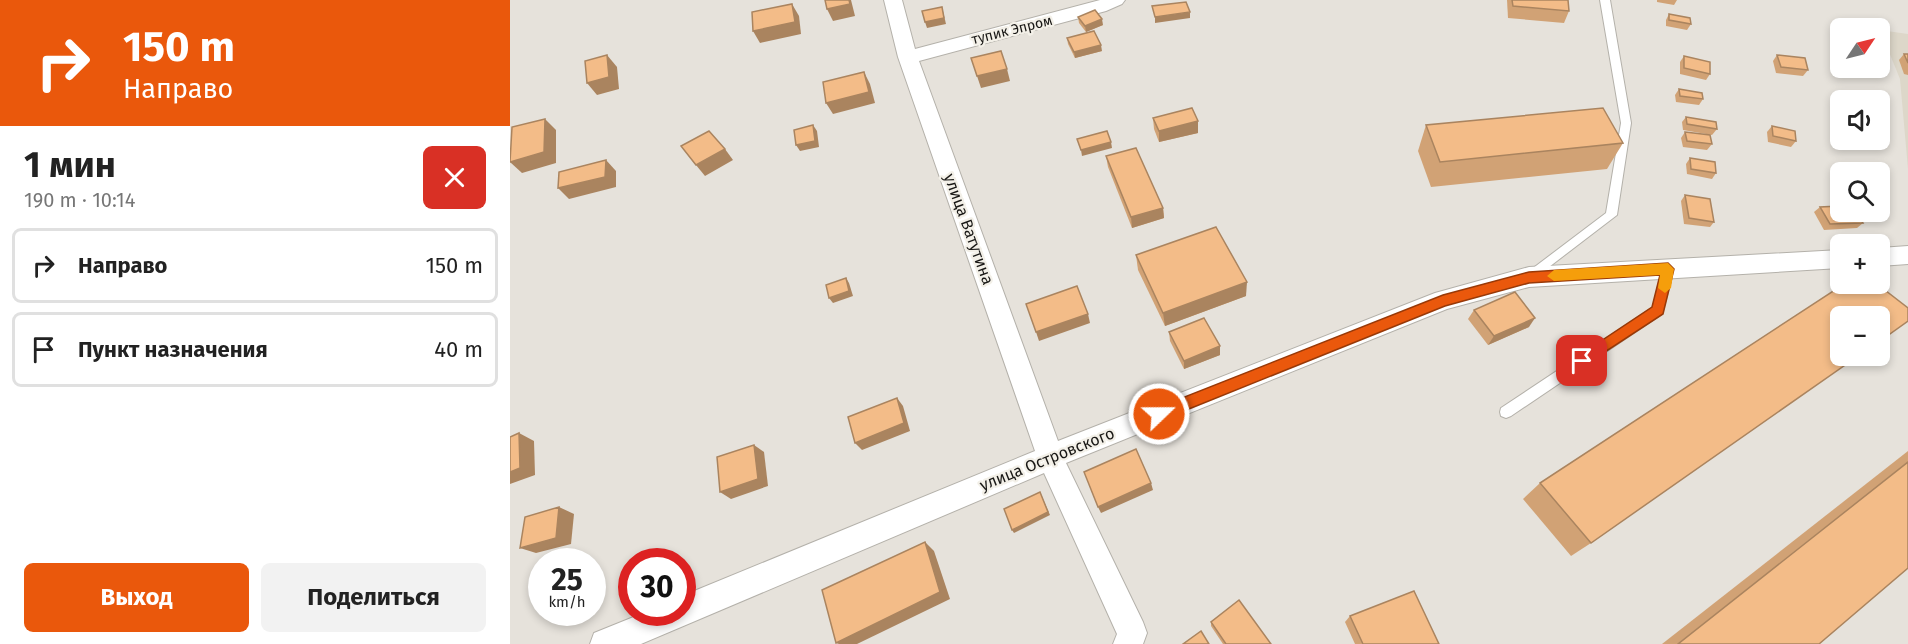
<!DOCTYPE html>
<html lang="ru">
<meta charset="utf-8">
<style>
:root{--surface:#fff;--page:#f2f2f2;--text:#222;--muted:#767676;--line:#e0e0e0;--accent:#ea580c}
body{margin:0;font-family:"Fira Sans",sans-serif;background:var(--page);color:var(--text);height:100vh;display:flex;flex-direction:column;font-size:22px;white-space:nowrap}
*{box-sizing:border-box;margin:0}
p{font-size:20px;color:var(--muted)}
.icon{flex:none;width:33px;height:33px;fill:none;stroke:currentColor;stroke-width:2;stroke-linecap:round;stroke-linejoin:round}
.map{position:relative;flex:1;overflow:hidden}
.details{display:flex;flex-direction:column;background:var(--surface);width:510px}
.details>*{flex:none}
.guide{background:#ea580c;color:#fff;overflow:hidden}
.needle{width:39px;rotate:55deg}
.tools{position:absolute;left:1320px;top:18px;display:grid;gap:12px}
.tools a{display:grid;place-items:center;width:60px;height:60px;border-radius:9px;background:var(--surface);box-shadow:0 3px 9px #0003;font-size:30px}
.speed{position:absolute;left:18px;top:548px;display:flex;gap:12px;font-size:30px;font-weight:700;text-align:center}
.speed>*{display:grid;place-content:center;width:78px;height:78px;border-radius:50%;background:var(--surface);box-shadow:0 3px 9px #0003;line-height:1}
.speed small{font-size:15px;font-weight:400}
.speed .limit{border:9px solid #d22;background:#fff;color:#111}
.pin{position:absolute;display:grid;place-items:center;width:51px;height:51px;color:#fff;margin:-26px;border-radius:12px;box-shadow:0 3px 9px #0006}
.me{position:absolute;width:66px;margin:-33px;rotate:68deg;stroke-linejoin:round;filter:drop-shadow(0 0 4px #0008)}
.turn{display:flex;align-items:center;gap:21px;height:126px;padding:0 24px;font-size:27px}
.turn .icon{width:78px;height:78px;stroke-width:2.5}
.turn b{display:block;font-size:42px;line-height:51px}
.round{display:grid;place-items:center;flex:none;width:63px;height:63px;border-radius:9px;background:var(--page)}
.overview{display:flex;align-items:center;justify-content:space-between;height:102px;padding:0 24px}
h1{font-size:36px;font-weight:700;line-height:45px}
.action{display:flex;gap:12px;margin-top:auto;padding:12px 24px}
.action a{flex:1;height:69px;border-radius:9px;background:var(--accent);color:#fff;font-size:24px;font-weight:700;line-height:69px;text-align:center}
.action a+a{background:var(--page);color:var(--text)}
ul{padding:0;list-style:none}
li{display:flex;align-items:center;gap:18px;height:75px;margin:0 12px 9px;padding:0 12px;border:3px solid var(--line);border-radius:9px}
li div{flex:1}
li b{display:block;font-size:22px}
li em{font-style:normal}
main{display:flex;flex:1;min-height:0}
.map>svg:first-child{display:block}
.built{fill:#ddd7c9}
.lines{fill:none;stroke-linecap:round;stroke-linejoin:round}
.lane-casing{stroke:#b4b1aa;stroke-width:2}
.street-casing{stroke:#b4b1aa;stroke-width:2}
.lane{fill:#fff;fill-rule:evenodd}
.street{fill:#fff;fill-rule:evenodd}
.wall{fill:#d1a275}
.shaded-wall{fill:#aa845f}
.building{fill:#f3bc88;stroke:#aa845f;stroke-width:1.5}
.route{fill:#ea580c;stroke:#983908;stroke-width:1.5}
.slow{fill:#f59e0b}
.labels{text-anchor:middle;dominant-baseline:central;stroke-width:4.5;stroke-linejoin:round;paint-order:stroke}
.far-street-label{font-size:14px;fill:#181715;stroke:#f3f0e8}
.street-label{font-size:16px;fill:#181715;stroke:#f3f0e8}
</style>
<main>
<section class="details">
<div class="guide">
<div class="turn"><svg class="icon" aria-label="right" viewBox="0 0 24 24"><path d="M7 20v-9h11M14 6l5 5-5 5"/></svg><div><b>150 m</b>Направо</div></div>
</div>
<div class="overview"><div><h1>1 мин</h1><p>190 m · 10:14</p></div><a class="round" style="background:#d93025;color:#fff"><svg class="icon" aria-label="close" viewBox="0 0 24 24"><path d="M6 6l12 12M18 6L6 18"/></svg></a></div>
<ul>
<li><svg class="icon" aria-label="right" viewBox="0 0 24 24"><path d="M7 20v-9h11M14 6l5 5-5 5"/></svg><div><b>Направо</b></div><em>150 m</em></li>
<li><svg class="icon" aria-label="arrive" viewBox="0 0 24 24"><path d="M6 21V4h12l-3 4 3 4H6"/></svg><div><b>Пункт назначения</b></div><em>40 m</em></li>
</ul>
<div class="action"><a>Выход</a><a>Поделиться</a></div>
</section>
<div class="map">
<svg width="1398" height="644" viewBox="0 0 1398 644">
<rect width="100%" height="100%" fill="#e6e2db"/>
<!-- built -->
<path class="built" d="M 1370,30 L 1398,34 L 1398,169 L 1390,79 Z"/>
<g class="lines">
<!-- lane casing -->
<g class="lane-casing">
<g id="lane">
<path d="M 1090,0 L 1100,0 L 1121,123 L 1107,215 L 1022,280 L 1018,278 L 1016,275 L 1018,272 L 1096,213 L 1111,123 Z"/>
<path d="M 1158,264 L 1162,266 L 1164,269 L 1152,314 L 1001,416 L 996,418 L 991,416 L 990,412 L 991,408 L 1143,307 L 1152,269 L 1154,266 Z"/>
</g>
</g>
<!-- street casing -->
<g class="street-casing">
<g id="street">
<path d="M 374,0 L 392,0 L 405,49 L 590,0 L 615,0 L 612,4 L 596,11 L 409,61 L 548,441 L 925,293 L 1019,267 L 1330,250 L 1330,268 L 1019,287 L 937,309 L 556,463 L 633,622 L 637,633 L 633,644 L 603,644 L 607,634 L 534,473 L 131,644 L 80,644 L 84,633 L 136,612 L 172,612 L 172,596 L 525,451 L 388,57 Z"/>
<path d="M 1398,246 L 1398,264 L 1370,266 L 1370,248 Z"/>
</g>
</g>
<!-- lane -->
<use href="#lane" class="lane"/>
<!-- street -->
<use href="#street" class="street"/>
</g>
<!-- wall -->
<g class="wall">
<path d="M 997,0 L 1058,0 L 1059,11 L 1054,23 L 998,18 Z"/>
<path d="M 1147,0 L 1167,0 L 1164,5 L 1147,2 Z"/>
<path d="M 1159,14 L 1181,24 L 1177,30 L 1156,26 L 1156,20 Z"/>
<path d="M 568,17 L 593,25 L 576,32 L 569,23 Z"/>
<path d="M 557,38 L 592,51 L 565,58 L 558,44 Z"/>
<path d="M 1394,54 L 1398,54 L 1398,75 L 1394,74 L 1389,60 Z"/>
<path d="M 1267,55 L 1298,70 L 1293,76 L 1266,73 L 1263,61 Z"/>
<path d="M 1174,56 L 1200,74 L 1196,80 L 1170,74 L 1170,62 Z"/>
<path d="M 1169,89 L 1193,99 L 1189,105 L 1166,102 L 1165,95 Z"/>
<path d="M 1176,117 L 1207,129 L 1202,135 L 1173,130 L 1172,122 Z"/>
<path d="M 643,118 L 688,133 L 649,142 L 644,129 Z"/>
<path d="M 916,125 L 1113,143 L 1097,169 L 921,187 L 908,151 Z"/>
<path d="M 1262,126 L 1286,141 L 1281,147 L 1258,142 L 1257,132 Z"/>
<path d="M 1175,132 L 1202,144 L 1197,150 L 1173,147 L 1171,138 Z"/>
<path d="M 596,156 L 653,208 L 654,218 L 622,228 L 598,167 Z"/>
<path d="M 1180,158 L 1206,173 L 1202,179 L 1177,174 L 1176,164 Z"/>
<path d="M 1175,195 L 1204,222 L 1200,227 L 1174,224 L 1171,201 Z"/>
<path d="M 1310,207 L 1353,223 L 1347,228 L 1314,230 L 1304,212 Z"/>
<path d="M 626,255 L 736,296 L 655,326 L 628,270 Z"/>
<path d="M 964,310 L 1019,327 L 978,345 L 958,319 Z"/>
<path d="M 659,332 L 710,355 L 674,369 L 660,341 Z"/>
<path d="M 1398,451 L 1398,568 L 1309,644 L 1152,644 Z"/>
<path d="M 1030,483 L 1081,543 L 1061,556 L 1013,499 Z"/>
<path d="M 840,616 L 929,644 L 845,644 L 835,622 Z"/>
<path d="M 701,622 L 761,644 L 713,644 L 701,626 Z"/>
</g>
<!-- shaded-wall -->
<g class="shaded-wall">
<path d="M 339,0 L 341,0 L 345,16 L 323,21 L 317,9 Z"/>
<path d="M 282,4 L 289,16 L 291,34 L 250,43 L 243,31 Z"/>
<path d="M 432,7 L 436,24 L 417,28 L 415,22 Z"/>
<path d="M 680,12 L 680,18 L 645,23 L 645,17 Z"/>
<path d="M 592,19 L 593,25 L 576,32 L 575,26 Z"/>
<path d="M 591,45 L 592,51 L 565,58 L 564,52 Z"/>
<path d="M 97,55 L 107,67 L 109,89 L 87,95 L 77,83 Z"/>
<path d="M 497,69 L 500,81 L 471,88 L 467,76 Z"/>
<path d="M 354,72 L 360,84 L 365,103 L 323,114 L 316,103 Z"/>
<path d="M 35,119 L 46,130 L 46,163 L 12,173 L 0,162 Z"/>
<path d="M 688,121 L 688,133 L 649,142 L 649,131 Z"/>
<path d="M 303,125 L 307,131 L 309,147 L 290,151 L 286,145 Z"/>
<path d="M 601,142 L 602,148 L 572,156 L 571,150 Z"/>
<path d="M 215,149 L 223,160 L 195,176 L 186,165 Z"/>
<path d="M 96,160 L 106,171 L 106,187 L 59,199 L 48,188 Z"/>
<path d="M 653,208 L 654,218 L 622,228 L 621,217 Z"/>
<path d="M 336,278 L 339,283 L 343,296 L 323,303 L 319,298 Z"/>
<path d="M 737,282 L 736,296 L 655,326 L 653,313 Z"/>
<path d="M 578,314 L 580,323 L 529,341 L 526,332 Z"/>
<path d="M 1025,318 L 1019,327 L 978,345 L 984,336 Z"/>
<path d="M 710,346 L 710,355 L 674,369 L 674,361 Z"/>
<path d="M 387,398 L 393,406 L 400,431 L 352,450 L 345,443 Z"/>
<path d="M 9,433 L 24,441 L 25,475 L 0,484 L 0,472 Z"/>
<path d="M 244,445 L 254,452 L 258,486 L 221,499 L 210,492 Z"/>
<path d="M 641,483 L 643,490 L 591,513 L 588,507 Z"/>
<path d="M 530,492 L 540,515 L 504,533 L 502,530 Z"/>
<path d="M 49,507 L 64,514 L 61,544 L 26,553 L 10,548 Z"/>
<path d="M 415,542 L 424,551 L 440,599 L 347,644 L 329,644 L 326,643 Z"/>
</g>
<!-- building -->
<g class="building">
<path d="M 315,0 L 339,0 L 340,4 L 317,9 Z"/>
<path d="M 1002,0 L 1058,0 L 1059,11 L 1003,6 Z"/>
<path d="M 676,2 L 680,12 L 645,17 L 642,6 Z"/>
<path d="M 282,4 L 285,22 L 243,31 L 242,12 Z"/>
<path d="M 432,7 L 434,18 L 415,22 L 412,11 Z"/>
<path d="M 585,10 L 592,19 L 575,26 L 568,17 Z"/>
<path d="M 1159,14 L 1180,18 L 1181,24 L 1159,20 Z"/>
<path d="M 584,31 L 591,45 L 564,52 L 557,38 Z"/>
<path d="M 491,51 L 497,69 L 467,76 L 461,58 Z"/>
<path d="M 1394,54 L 1398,54 L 1398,63 Z"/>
<path d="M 97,55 L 99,77 L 77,83 L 75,61 Z"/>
<path d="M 1267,55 L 1295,58 L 1298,70 L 1271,67 Z"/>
<path d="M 1174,56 L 1200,62 L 1200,74 L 1174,68 Z"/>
<path d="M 354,72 L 359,92 L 316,103 L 313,82 Z"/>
<path d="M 1169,89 L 1192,93 L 1193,99 L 1170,96 Z"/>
<path d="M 682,108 L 688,121 L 649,131 L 643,118 Z"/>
<path d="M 1093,108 L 1113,143 L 930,162 L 916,125 Z"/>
<path d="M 1176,117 L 1206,122 L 1207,129 L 1177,124 Z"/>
<path d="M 35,119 L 34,152 L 0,162 L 2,127 Z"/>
<path d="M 303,125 L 305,141 L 286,145 L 284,130 Z"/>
<path d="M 1262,126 L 1285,131 L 1286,141 L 1263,136 Z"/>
<path d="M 199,131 L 215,149 L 186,165 L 171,146 Z"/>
<path d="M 597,131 L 601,142 L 571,150 L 567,139 Z"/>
<path d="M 1175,132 L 1200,135 L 1202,144 L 1177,141 Z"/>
<path d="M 626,148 L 653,208 L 621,217 L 596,156 Z"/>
<path d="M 1180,158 L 1205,162 L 1206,173 L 1181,169 Z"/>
<path d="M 96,160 L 95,177 L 48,188 L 49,172 Z"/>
<path d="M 1175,195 L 1200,199 L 1204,222 L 1179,218 Z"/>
<path d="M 1330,206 L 1330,212 L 1346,212 L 1353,223 L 1320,224 L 1310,207 Z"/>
<path d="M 706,227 L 737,282 L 653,313 L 626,255 Z"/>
<path d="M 336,278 L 339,291 L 319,298 L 316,285 Z"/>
<path d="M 1334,284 L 1367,284 L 1398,308 L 1398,321 L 1370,341 L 1370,316 L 1330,316 L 1330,356 L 1348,356 L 1081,543 L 1030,483 Z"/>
<path d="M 567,286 L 578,314 L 526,332 L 516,304 Z"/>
<path d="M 1005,292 L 1025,318 L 984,336 L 964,310 Z"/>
<path d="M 694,318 L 710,346 L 674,361 L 659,332 Z"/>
<path d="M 387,398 L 394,423 L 345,443 L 338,417 Z"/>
<path d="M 9,433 L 10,468 L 0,472 L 0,437 Z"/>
<path d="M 244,445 L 248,479 L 210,492 L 207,457 Z"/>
<path d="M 626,449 L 641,483 L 588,507 L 574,472 Z"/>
<path d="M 1398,462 L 1398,568 L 1309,644 L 1168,644 Z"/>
<path d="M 530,492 L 538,512 L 502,530 L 494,509 Z"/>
<path d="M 49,507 L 46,538 L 10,548 L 15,517 Z"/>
<path d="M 415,542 L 430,592 L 326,643 L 312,590 Z"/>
<path d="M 904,591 L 929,644 L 853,644 L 840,616 Z"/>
<path d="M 729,600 L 761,644 L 716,644 L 701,622 Z"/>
<path d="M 691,631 L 699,644 L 673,644 Z"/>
</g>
<!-- route -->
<path class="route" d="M 1158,263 L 1164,269 L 1153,314 L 1072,367 L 1065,361 L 1067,357 L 1142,307 L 1150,275 L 1019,283 L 935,306 L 649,421 L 642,414 L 644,409 L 933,295 L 1019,272 Z"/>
<!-- slow -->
<path class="slow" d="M 1158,263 L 1164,269 L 1161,288 L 1155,293 L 1148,288 L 1150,275 L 1044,281 L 1037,276 L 1044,270 Z"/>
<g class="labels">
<!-- far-street labels -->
<g class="far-street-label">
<text transform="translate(502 30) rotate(-14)">тупик Эпром</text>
</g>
<!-- street labels -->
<g class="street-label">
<text transform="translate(459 229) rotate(70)">улица Ватутина</text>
<text transform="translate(537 459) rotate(-22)">улица Островского</text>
</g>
</g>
</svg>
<div class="tools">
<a><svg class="needle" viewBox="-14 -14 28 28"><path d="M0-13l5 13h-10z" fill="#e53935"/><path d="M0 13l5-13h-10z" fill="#767676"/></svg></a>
<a><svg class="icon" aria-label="sound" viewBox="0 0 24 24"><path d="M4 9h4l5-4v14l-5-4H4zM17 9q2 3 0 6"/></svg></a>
<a><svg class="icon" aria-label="search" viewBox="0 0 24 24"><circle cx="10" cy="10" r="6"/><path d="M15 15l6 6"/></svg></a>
<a>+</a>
<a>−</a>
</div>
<div class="speed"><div>25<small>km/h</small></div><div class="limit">30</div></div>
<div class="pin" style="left:1072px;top:361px;background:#d93025"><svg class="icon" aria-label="arrive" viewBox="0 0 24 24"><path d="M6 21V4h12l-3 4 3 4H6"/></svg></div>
<svg class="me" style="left:649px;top:414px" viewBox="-20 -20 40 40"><circle r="17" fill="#ea580c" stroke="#fff" stroke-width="3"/><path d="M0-11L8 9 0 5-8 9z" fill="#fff"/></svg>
</div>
</main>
